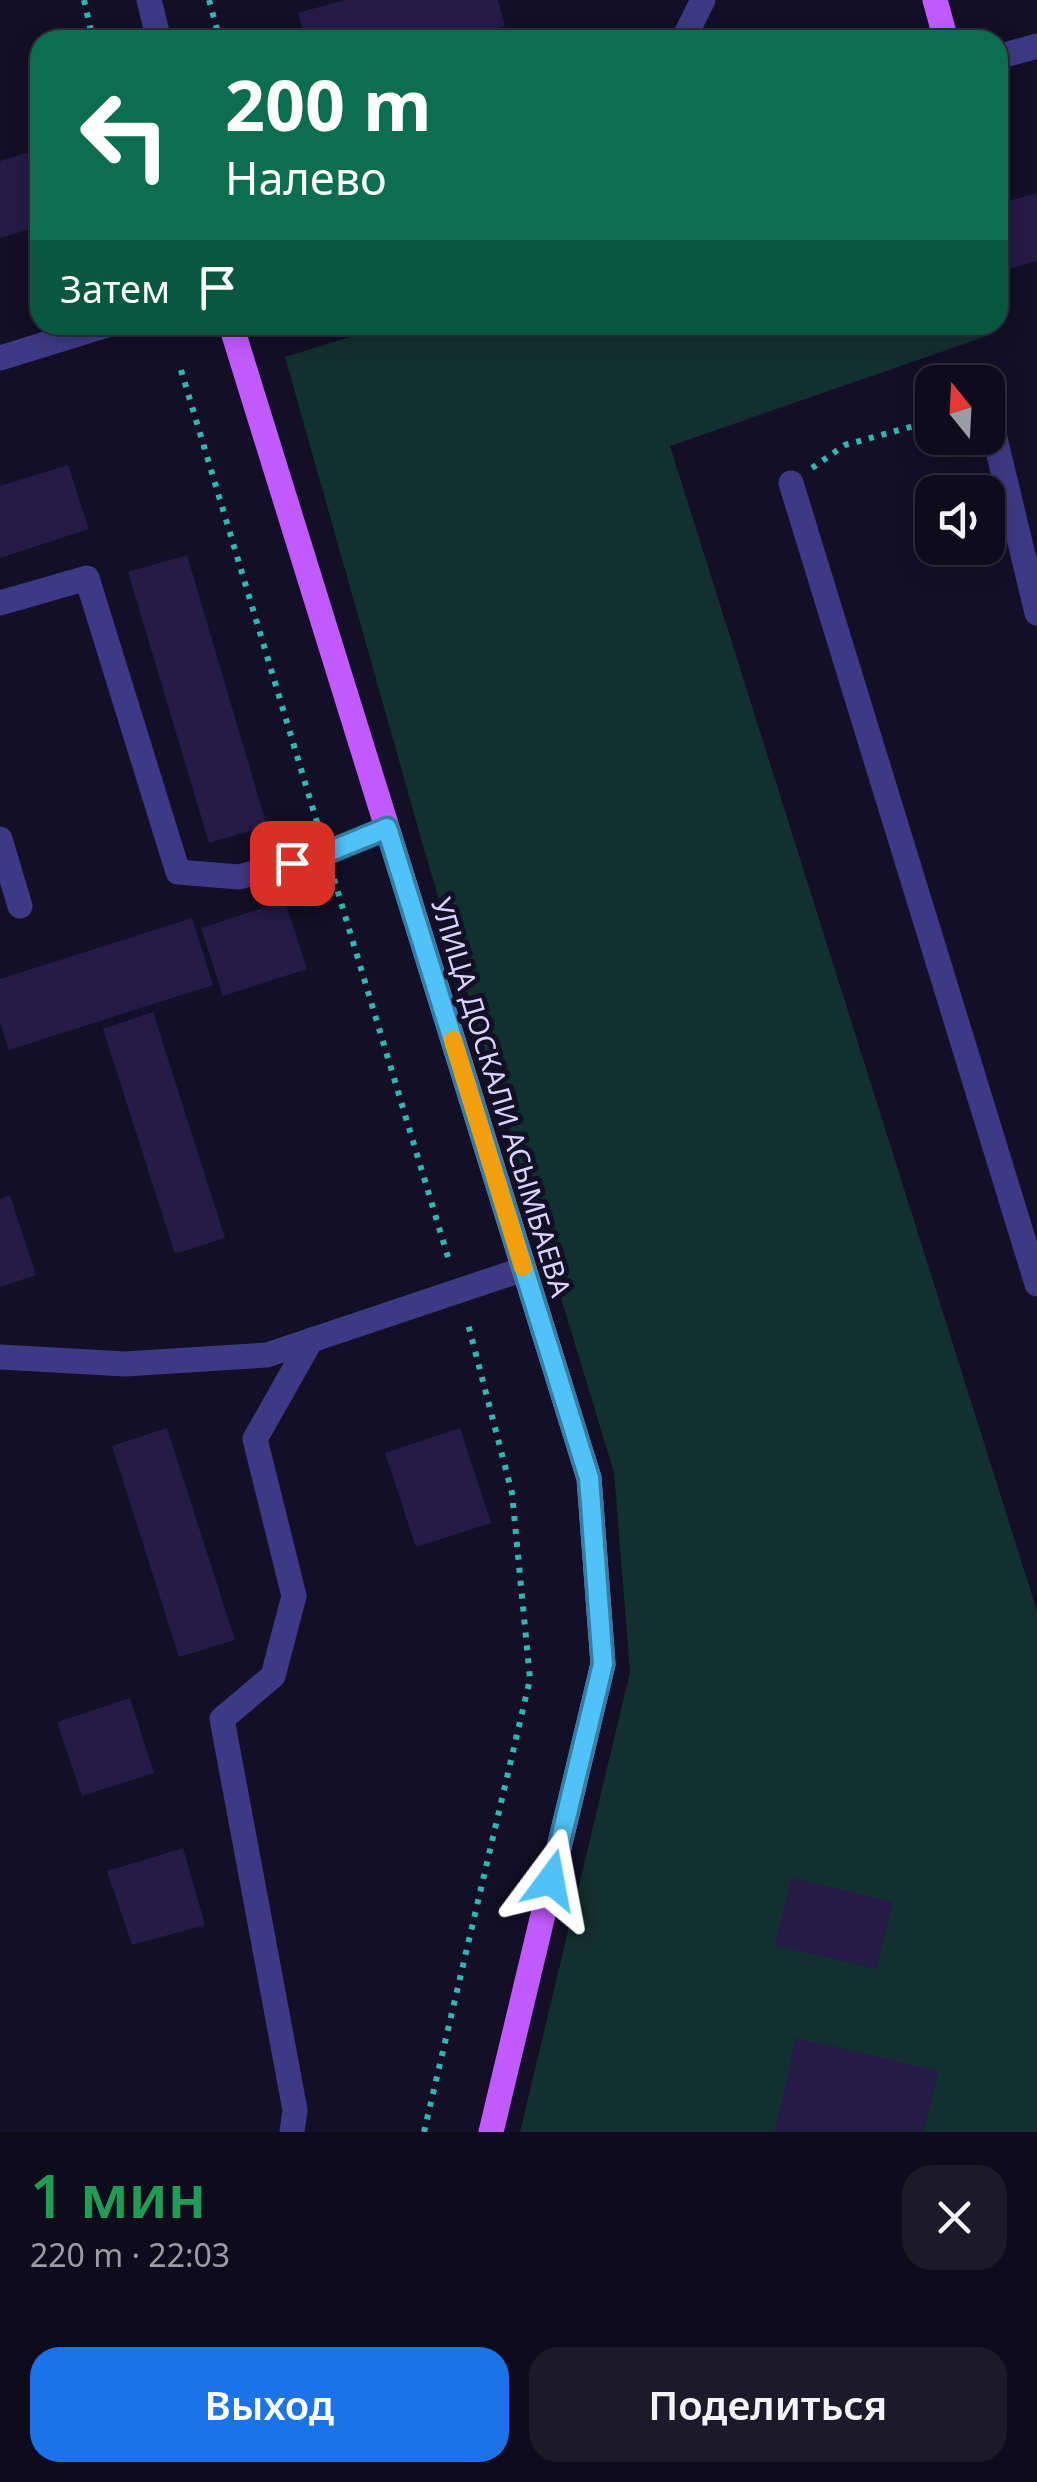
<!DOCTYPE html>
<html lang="ru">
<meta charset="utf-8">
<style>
:root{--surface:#0e0b1c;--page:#1c1929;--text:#f1f3f6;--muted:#9b9ba3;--line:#2e2b3b;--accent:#1a73e8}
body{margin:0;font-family:"Noto Sans",sans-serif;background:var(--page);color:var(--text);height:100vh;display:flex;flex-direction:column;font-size:38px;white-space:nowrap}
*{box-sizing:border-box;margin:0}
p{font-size:32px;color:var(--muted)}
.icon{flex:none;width:55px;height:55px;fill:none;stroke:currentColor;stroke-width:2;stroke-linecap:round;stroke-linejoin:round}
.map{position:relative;height:2132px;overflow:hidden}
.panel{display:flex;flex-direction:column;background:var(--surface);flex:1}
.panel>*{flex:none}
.banner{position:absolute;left:30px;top:30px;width:978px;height:305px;border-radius:30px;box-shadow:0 5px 25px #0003,0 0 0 2px var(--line);background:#0b6e4f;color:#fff;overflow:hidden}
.needle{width:65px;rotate:342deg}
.fabs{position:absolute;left:915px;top:365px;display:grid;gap:20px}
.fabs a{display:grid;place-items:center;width:90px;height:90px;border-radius:20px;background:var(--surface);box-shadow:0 5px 25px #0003,0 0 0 2px var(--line);font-size:50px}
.pin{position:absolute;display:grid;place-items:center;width:85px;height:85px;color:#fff;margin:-42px;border-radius:20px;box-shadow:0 5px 15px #0006}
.me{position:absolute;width:110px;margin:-55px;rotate:13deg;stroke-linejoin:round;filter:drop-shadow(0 0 8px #0008)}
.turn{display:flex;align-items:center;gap:35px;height:210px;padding:0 30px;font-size:45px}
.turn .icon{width:130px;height:130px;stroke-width:2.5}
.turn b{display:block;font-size:70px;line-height:85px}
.then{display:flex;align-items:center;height:95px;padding:0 30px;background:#0003;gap:20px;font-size:38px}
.round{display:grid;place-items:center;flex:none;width:105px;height:105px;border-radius:30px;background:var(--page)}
.headline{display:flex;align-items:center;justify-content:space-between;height:170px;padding:0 30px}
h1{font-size:60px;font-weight:600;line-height:75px;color:#1e9e55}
.cta{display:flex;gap:20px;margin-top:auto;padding:20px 30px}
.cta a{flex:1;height:115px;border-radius:30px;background:var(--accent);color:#fff;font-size:40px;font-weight:600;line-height:115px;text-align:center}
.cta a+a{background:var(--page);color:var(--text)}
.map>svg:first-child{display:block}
.green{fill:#12302f}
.building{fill:#241b47}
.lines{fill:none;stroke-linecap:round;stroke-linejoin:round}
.path{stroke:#2fb8b0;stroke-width:6;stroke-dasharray:5 8;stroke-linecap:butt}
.minor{stroke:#3d3a85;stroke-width:25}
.major{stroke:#c25bff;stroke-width:25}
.route-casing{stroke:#337fa1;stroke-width:25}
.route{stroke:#4fc3f7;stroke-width:18}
.slow{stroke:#f59e0b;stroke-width:18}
.labels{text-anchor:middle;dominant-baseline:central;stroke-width:10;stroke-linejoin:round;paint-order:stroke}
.street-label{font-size:28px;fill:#d9d4ff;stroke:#130f26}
</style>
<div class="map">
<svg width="1037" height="2132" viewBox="0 0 1037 2132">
<rect width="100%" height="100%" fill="#130f26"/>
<!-- green -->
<path class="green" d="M 388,325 L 990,325 L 993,334 L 670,446 L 1037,1611 L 1037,2132 L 520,2132 L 630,1672 L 614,1472 L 428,863 L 285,357 Z"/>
<!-- building -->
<g class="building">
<path d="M 344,0 L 498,0 L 505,26 L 454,40 L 306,40 L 298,13 Z"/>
<path d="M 40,149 L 40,226 L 0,238 L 0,161 Z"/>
<path d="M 1037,193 L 1037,261 L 1001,271 L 998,258 L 998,204 Z"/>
<path d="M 68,465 L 89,529 L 0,558 L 0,486 Z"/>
<path d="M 187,555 L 267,826 L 209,843 L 128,572 Z"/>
<path d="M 285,901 L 307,969 L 223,996 L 201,928 Z"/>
<path d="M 192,918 L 213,985 L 9,1050 L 0,1023 L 0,979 Z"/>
<path d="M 153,1012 L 225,1238 L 175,1254 L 103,1029 Z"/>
<path d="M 10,1195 L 36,1275 L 0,1287 L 0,1199 Z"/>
<path d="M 167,1428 L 235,1640 L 179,1657 L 112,1446 Z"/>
<path d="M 460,1428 L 491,1523 L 416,1547 L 385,1453 Z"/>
<path d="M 130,1698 L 154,1773 L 82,1796 L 57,1722 Z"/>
<path d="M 183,1848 L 205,1925 L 132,1945 L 107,1871 Z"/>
<path d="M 791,1878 L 893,1902 L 877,1969 L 775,1946 Z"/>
<path d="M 796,2038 L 938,2071 L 924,2132 L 775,2132 Z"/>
</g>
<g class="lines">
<!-- path -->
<g class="path">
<path d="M 84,0 L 93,40"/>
<path d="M 209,0 L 220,40"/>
<path d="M 181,370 L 319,829"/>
<path d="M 812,468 L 845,445 L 932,421"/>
<path d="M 334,879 L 450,1264"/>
<path d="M 424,2132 L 530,1679 L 512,1493 L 467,1320"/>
</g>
<!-- minor -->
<g class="minor">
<path d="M 149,0 L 159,40"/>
<path d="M 683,40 L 703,0"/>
<path d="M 998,57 L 1037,46"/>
<path d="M 0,358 L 107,325"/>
<path d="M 988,409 L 1037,613"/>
<path d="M 791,483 L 1037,1284"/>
<path d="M 0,603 L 87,578 L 178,872 L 239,877 L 327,853 L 387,829"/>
<path d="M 0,839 L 20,906"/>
<path d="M 0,1357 L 125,1364 L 267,1355 L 524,1269"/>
<path d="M 292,2132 L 295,2110 L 222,1719 L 273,1676 L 294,1596 L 255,1439 L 311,1340"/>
</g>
<!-- major -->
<g class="major">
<path d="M 935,0 L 946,40"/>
<path d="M 231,325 L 589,1478 L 603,1664 L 491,2132"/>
</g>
</g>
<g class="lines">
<!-- route casing -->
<g class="route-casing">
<path id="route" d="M 292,863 L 326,853 L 387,828 L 589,1478 L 603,1664 L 551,1880"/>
</g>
<!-- route -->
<use href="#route" class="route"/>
<!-- slow -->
<path class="slow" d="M 453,1040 L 523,1267"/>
</g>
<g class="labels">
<!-- street labels -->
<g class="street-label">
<text transform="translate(502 1097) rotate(73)">УЛИЦА ДОСКАЛИ АСЫМБАЕВА</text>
</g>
</g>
</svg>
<div class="fabs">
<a><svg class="needle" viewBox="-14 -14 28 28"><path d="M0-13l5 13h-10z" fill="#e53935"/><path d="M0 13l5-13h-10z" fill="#9b9ba3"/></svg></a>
<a><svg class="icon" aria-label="sound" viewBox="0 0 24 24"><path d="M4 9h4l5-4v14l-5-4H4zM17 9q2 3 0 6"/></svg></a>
</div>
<div class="pin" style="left:292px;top:863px;background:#d93025"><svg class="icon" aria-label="arrive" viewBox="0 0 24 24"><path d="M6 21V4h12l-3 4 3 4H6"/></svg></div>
<svg class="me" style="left:551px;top:1880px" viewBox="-20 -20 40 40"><path d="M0-17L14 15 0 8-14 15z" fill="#4fc3f7" stroke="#fff" stroke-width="4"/></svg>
<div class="banner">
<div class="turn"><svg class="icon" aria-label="left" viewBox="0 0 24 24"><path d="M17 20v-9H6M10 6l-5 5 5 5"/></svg><div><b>200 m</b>Налево</div></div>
<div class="then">Затем<svg class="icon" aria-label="arrive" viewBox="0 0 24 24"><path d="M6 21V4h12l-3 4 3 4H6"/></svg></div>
</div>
</div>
<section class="panel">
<div class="headline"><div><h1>1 мин</h1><p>220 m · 22:03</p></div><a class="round"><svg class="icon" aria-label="close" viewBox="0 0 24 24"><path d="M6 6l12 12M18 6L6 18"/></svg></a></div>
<div class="cta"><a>Выход</a><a>Поделиться</a></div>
</section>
